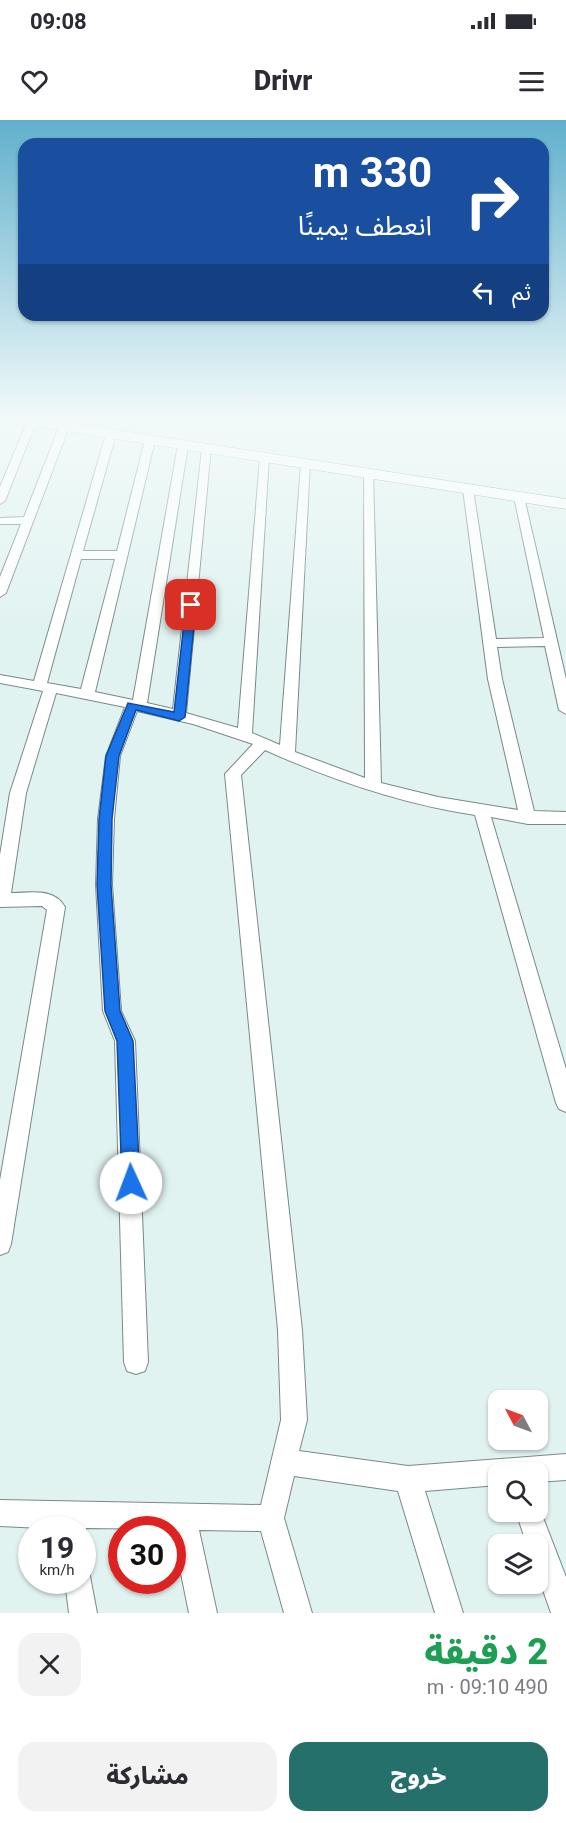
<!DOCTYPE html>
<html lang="ar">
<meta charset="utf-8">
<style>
:root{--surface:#fff;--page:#f2f2f3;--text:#2b2b33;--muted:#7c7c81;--accent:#26706c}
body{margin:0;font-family:Roboto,"Noto Sans Arabic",sans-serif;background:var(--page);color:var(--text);direction:rtl;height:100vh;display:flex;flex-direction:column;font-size:22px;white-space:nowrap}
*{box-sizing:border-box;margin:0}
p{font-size:20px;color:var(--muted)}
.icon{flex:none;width:33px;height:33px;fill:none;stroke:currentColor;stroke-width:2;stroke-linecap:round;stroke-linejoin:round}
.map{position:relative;height:1493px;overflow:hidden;direction:ltr}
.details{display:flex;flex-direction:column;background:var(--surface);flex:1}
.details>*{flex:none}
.banner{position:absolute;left:18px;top:18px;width:531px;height:183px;border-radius:18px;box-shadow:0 2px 4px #0004;direction:rtl;background:#1a4fa0;color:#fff;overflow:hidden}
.needle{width:39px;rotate:311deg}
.fabs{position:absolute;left:488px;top:1270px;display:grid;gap:12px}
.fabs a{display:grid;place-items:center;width:60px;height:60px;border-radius:12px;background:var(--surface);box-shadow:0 2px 4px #0004;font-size:30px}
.speed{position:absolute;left:18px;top:1396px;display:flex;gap:12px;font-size:30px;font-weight:700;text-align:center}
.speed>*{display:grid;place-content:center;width:78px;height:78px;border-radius:50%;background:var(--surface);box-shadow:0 2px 4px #0004;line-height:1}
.speed small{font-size:15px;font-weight:400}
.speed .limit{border:9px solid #d22;background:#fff;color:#111}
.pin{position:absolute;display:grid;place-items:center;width:51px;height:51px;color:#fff;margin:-26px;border-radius:12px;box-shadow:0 3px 9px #0006}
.me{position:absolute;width:66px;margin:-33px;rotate:358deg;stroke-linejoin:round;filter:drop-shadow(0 0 4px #0008)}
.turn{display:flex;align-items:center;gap:21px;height:126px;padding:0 18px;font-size:27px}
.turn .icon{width:78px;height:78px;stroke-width:2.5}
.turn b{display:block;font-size:42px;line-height:51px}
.then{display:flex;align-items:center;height:57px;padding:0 18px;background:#0003;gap:12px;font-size:22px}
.round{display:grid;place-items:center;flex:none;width:63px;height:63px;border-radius:18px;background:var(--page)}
.head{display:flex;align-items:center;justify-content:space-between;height:102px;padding:0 18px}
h1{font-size:36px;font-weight:800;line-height:45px;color:#1e9e55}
.cta{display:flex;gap:12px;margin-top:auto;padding:12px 18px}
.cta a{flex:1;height:69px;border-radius:18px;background:var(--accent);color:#fff;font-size:24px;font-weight:800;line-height:69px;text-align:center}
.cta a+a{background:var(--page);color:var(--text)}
.status{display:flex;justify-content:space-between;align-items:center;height:42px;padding:0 30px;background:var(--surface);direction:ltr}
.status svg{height:16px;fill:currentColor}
header{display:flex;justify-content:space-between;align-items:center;height:78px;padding:0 18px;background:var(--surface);font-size:27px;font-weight:800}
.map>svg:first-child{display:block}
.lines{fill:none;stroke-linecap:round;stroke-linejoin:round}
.minor-casing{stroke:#798988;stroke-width:2}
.highway-casing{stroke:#798988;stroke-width:1}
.minor{fill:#fff;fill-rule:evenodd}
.highway{fill:#fff;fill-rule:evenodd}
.route{fill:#1a73e8;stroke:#114b97;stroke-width:1.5}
</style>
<div class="status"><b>09:08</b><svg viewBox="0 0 49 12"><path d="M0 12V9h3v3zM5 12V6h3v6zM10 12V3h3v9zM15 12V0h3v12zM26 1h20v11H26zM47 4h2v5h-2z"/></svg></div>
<header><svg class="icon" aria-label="menu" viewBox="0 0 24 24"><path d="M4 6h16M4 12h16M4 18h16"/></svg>Drivr<svg class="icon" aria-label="heart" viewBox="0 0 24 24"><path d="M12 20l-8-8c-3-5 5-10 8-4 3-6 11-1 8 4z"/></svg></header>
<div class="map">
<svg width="566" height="1493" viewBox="0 0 566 1493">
<rect width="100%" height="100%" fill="#e1f3f1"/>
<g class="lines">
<!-- minor casing -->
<g class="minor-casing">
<g id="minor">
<path d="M 28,300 L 36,302 L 5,381 L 0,384 L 0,367 Z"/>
<path d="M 64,304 L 69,307 L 6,473 L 0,477 L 0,457 L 21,404 L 0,404 L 0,398 L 24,397 L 59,307 Z"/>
<path d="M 111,311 L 116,314 L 83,431 L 117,431 L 145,320 L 150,317 L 155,320 L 95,572 L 133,580 L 178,325 L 183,322 L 188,325 L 147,583 L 173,589 L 202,329 L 211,327 L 186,593 L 238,608 L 260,338 L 269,336 L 252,613 L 280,625 L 301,344 L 310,342 L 295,632 L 365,658 L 364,354 L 373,352 L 381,663 L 438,677 L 518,690 L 488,559 L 463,369 L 468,366 L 473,369 L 496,519 L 544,518 L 514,377 L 519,374 L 524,377 L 566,559 L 566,594 L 559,590 L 545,526 L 497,527 L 502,559 L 534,691 L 566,692 L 566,704 L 528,704 L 491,697 L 566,949 L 566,992 L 559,989 L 556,983 L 475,695 C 402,684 332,660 265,630 L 241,655 L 302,1210 L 307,1300 L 299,1331 L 408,1346 L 566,1334 L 566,1360 L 537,1362 L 537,1353 L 498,1353 L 498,1365 L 425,1371 L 463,1493 L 435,1493 L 398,1371 L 294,1356 L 284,1398 L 312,1493 L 284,1493 L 261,1411 L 199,1410 L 217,1493 L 189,1493 L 172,1409 L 86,1408 L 82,1419 L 82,1410 L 0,1406 L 0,1380 L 261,1385 L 281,1300 L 278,1210 L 225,654 L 253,624 L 193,604 L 137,591 L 120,636 L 114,699 L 112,765 L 121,891 L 135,921 L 148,1242 L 145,1251 L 136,1254 L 127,1251 L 124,1242 L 115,921 L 103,891 L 96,765 L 98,699 L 106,636 L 125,587 L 56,573 L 26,673 L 11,773 C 29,773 54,767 65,787 L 11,1124 L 8,1132 L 0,1135 L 0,1060 L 47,790 L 42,786 L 0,787 L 0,735 L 10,673 L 43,571 L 0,563 L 0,555 L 34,561 L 106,314 ZM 81,439 L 115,439 L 81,569 L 47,563 Z"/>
<path d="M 537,1382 L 566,1457 L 566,1493 L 551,1493 L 537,1453 L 537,1425 L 527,1425 L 516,1392 L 537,1392 Z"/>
<path d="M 82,1449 L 89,1451 L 97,1493 L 69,1493 L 65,1461 L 82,1461 Z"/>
</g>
</g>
<!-- highway casing -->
<g class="highway-casing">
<path id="highway" d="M 0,297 L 32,297 L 566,379 L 566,389 L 2,301 Z"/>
</g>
<!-- minor -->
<use href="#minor" class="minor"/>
<!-- highway -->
<use href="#highway" class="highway"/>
</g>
<!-- sky -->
<linearGradient id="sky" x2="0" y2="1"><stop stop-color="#61b0cd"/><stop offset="0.59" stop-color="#f2faf9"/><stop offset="1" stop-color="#f2faf9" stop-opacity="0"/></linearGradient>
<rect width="566" height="506" fill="url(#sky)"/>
<!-- route -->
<path class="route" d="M 191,482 L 196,485 L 185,597 L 179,601 L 136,590 L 119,636 L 112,699 L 111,765 L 120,891 L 133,921 L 140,1063 L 137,1069 L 131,1072 L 125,1069 L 122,1063 L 117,921 L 105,891 L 97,765 L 99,699 L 106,636 L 128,583 L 174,592 L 186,485 Z"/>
</svg>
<div class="fabs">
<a><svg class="needle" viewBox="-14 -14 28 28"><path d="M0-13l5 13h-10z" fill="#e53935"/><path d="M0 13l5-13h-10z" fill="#7c7c81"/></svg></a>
<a><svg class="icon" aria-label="search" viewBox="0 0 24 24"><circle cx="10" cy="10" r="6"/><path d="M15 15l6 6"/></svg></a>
<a><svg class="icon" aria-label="layers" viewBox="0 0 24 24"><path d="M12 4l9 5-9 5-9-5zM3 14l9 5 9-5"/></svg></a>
</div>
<div class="speed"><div>19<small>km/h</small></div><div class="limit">30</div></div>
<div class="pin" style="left:191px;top:485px;background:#d93025"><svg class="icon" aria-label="arrive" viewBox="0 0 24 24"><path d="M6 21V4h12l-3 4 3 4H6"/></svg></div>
<svg class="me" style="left:131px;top:1063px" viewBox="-20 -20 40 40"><circle r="19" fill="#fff"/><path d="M0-13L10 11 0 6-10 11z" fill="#1a73e8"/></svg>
<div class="banner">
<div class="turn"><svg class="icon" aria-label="right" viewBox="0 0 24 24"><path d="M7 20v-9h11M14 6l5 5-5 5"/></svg><div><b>330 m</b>انعطف يمينًا</div></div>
<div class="then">ثم<svg class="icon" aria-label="left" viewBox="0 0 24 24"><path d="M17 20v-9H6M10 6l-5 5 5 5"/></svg></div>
</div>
</div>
<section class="details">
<div class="head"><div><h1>2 دقيقة</h1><p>490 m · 09:10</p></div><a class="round"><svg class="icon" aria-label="close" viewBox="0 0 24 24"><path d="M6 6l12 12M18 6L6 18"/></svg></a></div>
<div class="cta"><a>خروج</a><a>مشاركة</a></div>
</section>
